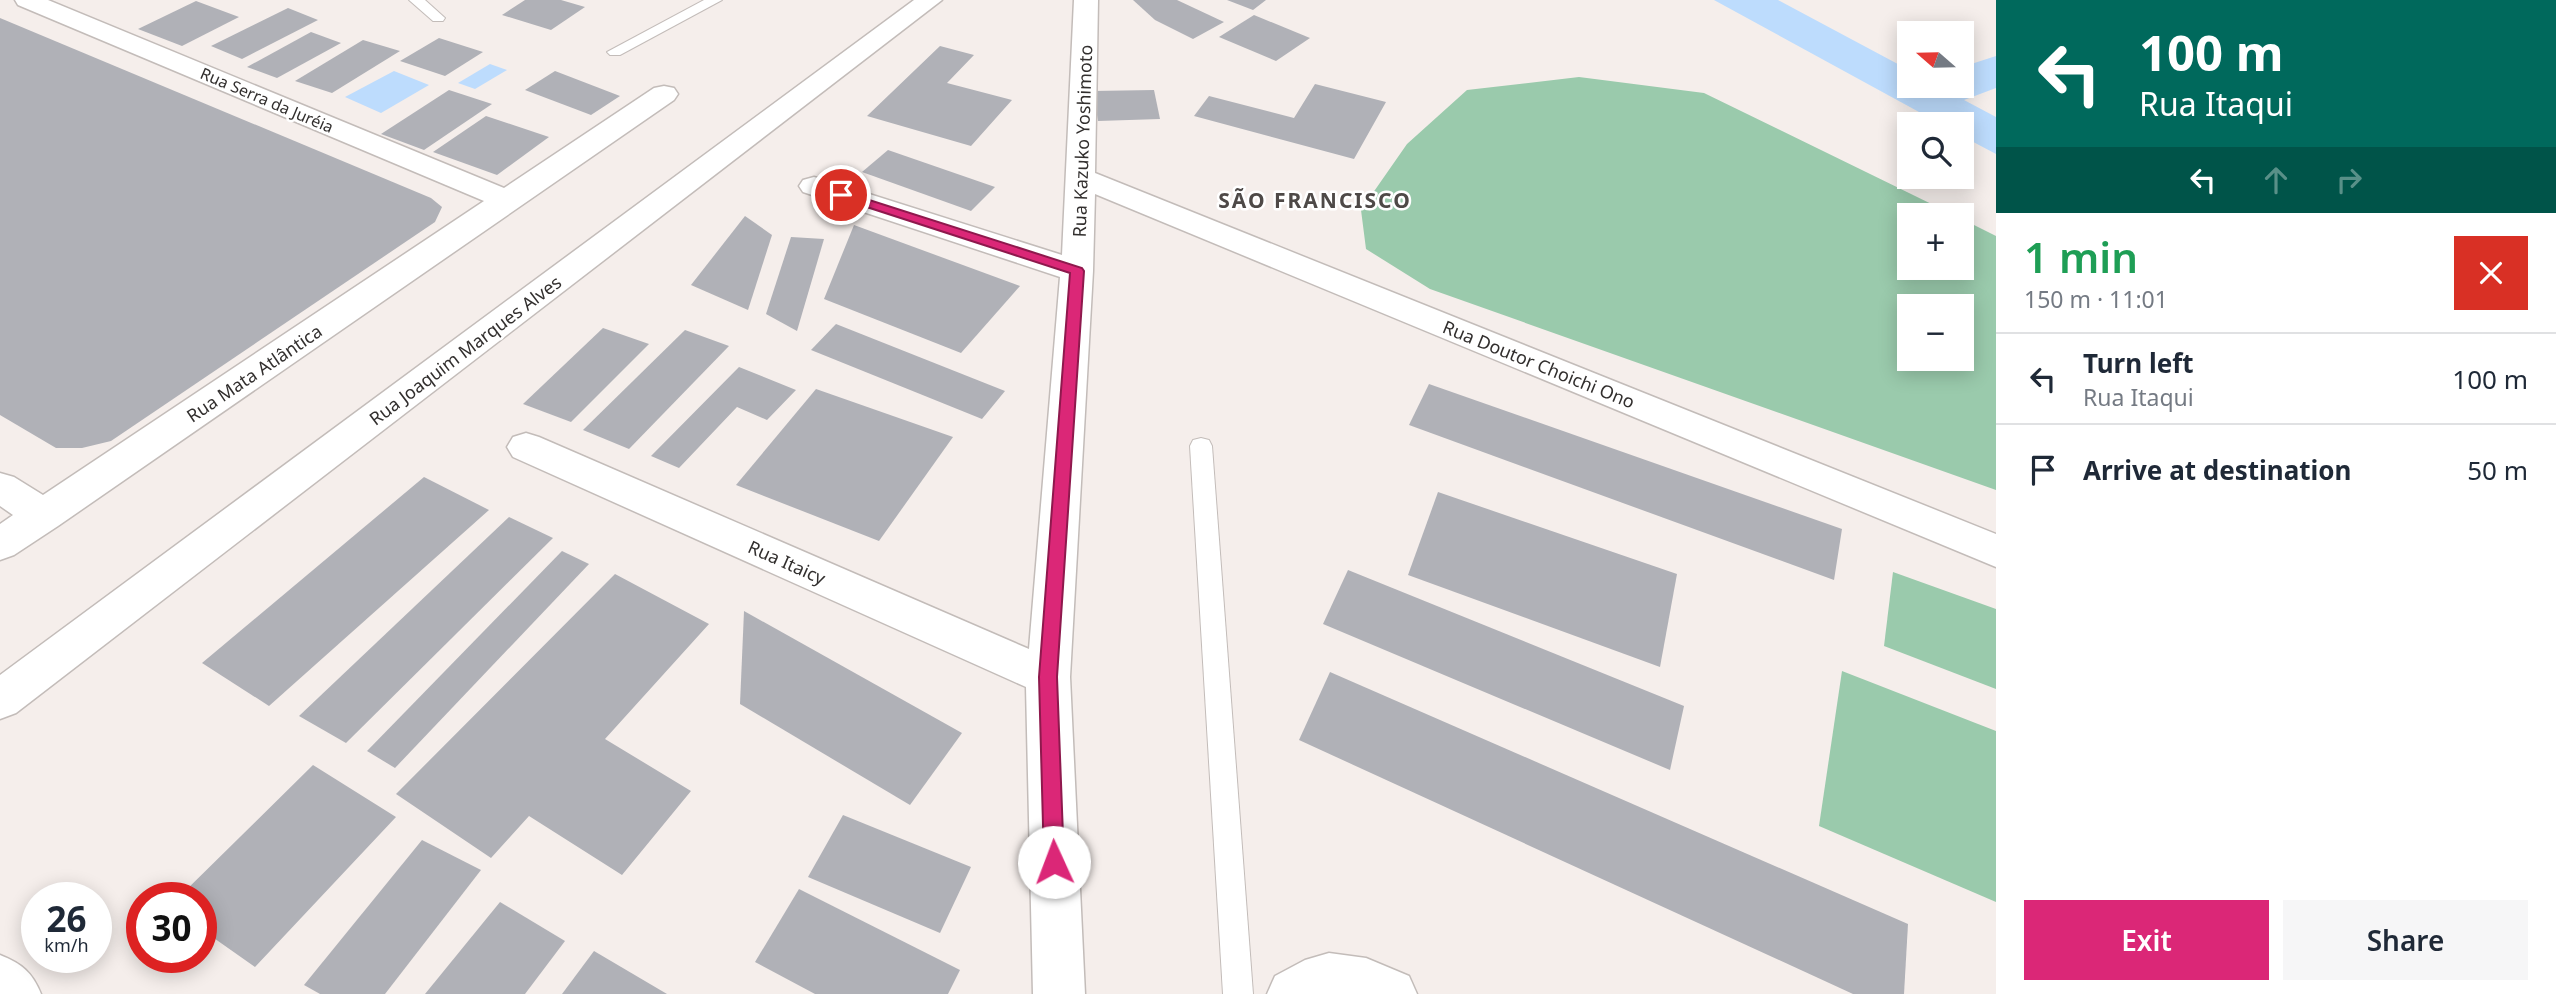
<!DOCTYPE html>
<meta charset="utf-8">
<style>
:root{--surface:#fff;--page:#f6f6f7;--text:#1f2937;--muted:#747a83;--line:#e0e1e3;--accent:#db2777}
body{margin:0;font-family:"Noto Sans",sans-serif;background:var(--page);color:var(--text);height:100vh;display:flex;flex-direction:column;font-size:26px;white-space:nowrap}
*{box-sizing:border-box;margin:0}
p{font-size:23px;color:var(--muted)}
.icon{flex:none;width:38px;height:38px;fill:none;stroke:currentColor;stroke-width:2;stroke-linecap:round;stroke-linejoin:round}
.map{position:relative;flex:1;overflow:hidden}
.side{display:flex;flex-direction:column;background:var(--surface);width:560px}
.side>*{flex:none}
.hud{background:#00695c;color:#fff;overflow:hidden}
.needle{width:46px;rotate:290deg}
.tools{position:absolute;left:1897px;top:21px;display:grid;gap:14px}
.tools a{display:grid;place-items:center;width:77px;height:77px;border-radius:0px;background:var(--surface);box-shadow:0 4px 18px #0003;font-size:35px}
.speed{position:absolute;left:21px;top:882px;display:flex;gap:14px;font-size:35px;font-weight:700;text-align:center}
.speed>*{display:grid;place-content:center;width:91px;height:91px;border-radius:50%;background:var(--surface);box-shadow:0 4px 18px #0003;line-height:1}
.speed small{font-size:18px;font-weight:400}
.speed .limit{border:10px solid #d22;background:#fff;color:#111}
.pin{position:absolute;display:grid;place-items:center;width:60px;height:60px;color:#fff;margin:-30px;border:4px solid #fff;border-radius:50%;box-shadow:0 2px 7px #0007}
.me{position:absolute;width:77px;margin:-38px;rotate:358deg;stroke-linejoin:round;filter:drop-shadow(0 0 5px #0008)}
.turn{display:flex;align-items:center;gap:24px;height:147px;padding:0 28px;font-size:32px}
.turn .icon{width:91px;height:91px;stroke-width:2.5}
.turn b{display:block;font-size:49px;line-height:60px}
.lanes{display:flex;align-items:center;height:66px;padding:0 28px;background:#0003;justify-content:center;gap:35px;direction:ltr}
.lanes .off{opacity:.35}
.round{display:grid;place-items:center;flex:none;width:74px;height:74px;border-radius:0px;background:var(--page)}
.summary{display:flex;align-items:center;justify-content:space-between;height:119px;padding:0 28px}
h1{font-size:42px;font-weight:600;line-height:52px;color:#1e9e55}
.primary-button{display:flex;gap:14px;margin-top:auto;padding:14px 28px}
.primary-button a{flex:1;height:80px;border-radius:0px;background:var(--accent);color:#fff;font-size:28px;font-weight:600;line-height:80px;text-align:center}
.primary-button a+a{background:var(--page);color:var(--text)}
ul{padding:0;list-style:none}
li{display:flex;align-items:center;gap:21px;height:91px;padding:0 28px;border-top:2px solid var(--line)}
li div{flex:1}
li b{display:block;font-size:26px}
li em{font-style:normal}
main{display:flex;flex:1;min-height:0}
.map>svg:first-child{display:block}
.green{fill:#9acaac;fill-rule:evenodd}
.water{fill:#bddcfd}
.building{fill:#b0b1b7}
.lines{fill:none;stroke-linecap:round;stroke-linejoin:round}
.lane-casing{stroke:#c3bcb9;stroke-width:2}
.street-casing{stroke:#c3bcb9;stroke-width:3}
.lane{fill:#fff;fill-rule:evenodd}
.street{fill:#fff;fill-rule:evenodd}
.route{fill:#db2777;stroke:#8e194d;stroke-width:2}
.labels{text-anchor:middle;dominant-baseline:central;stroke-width:5;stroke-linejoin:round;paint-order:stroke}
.far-street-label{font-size:16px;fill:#322f2e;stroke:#fff}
.street-label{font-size:18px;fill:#322f2e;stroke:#fff}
.far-district-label{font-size:21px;font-weight:bold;letter-spacing:2px;fill:#4e4947;stroke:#fff}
</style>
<main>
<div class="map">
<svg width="1996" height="994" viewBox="0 0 1996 994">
<rect width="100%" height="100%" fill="#f5eeeb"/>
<!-- green -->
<g class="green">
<path d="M 1579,77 L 1704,93 L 1954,215 L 1909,215 L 1909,268 L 1962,268 L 1962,219 L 1996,236 L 1996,490 L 1430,289 L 1366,249 L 1361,210 L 1407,144 L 1467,90 ZM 1909,306 L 1962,306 L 1962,359 L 1909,359 Z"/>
<path d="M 1893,572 L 1996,609 L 1996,689 L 1884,646 Z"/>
<path d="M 1842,671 L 1996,731 L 1996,902 L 1819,826 Z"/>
</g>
<!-- water -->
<g class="water">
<path d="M 1714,0 L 1778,0 L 1909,70 L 1909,86 L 1962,86 L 1962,67 L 1996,56 L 1996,88 L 1964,100 L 1996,117 L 1996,154 L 1962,136 L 1962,124 L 1941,124 Z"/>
<path d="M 490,64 L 507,70 L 475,89 L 458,83 Z"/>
<path d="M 394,71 L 429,85 L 381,113 L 345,97 Z"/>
</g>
<!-- building -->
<g class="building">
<path d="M 525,0 L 561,0 L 585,7 L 551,30 L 502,15 Z"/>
<path d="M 1133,0 L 1177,0 L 1224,22 L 1193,39 L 1155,20 Z"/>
<path d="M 1227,0 L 1266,0 L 1253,10 Z"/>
<path d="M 196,1 L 239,17 L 182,46 L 138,29 Z"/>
<path d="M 288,8 L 318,20 L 242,59 L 211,46 Z"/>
<path d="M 1254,15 L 1310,38 L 1276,61 L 1219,37 Z"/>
<path d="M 0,18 L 431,198 L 442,207 L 435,222 L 111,441 L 82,448 L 56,448 L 0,415 Z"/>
<path d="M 311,32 L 341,43 L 277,78 L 247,67 Z"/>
<path d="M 439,38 L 483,52 L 445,76 L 400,61 Z"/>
<path d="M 363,40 L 400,51 L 332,93 L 295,81 Z"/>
<path d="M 940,46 L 974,55 L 947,83 L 1012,100 L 971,146 L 867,116 Z"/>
<path d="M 555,71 L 620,96 L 591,115 L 525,90 Z"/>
<path d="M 1315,84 L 1386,102 L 1354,159 L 1194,116 L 1209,96 L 1294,118 Z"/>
<path d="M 449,90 L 492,104 L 424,150 L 381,134 Z"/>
<path d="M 1154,90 L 1160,119 L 1098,121 L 1093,91 Z"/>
<path d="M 486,116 L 549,137 L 497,175 L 433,152 Z"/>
<path d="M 888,150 L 995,187 L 971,211 L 862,172 Z"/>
<path d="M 745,216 L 772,235 L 748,310 L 691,285 Z"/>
<path d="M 854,225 L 1020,286 L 961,353 L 824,299 Z"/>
<path d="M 791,237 L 824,239 L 797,331 L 766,314 Z"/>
<path d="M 836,324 L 1005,391 L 982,419 L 811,350 Z"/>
<path d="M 603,328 L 649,344 L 571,422 L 523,404 Z"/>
<path d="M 685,330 L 729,346 L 629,449 L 583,430 Z"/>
<path d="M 739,367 L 796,390 L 767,420 L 737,407 L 679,468 L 651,456 Z"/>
<path d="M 1429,384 L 1842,529 L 1834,580 L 1409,425 Z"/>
<path d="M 816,389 L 953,437 L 879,541 L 736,485 Z"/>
<path d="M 424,477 L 489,510 L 269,706 L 202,663 Z"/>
<path d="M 1438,492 L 1677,574 L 1660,667 L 1408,575 Z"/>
<path d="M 509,517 L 553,538 L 346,743 L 299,716 Z"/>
<path d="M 562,551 L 589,564 L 395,768 L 367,751 Z"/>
<path d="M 1348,570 L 1684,706 L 1670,770 L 1323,624 Z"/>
<path d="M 615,574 L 709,624 L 605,739 L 691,791 L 622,875 L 529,816 L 491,858 L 396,794 Z"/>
<path d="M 744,611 L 962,733 L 910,805 L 740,704 Z"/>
<path d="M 1330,672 L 1908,924 L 1904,994 L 1853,994 L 1299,740 Z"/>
<path d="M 313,765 L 396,817 L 255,967 L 201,929 L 201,898 L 178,898 Z"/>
<path d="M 843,815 L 971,867 L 940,933 L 808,877 Z"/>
<path d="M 422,840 L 481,870 L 385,994 L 320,994 L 304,985 Z"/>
<path d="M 799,889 L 960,970 L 948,994 L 815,994 L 755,962 Z"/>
<path d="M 500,902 L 565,941 L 525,994 L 425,994 Z"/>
<path d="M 594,951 L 667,994 L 562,994 Z"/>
</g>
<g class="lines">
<!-- lane casing -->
<g class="lane-casing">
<g id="lane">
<path d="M 409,0 L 425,0 L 445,18 L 443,21 L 433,21 Z"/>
<path d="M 704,0 L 722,0 L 620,55 L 610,55 L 607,52 Z"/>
<path d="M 1201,438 L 1209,440 L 1212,446 L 1253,994 L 1223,994 L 1190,446 L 1193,440 Z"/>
</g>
</g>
<!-- street casing -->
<g class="street-casing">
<g id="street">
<path d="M 15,0 L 48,0 L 504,188 L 654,88 L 664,86 L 674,88 L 678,94 L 674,100 L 58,526 L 14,555 L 0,560 L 0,524 L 13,515 L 0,506 L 0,473 L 14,477 L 43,495 L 484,201 L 18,5 Z"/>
<path d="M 914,0 L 942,0 L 16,713 L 0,719 L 0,675 Z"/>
<path d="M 1074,0 L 1098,0 L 1095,173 L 1996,534 L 1996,567 L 1095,194 L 1093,271 L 1070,677 L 1085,994 L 1033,994 L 1026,687 L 513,457 L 507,447 L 513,437 L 526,433 L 539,437 L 1029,649 L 1060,277 L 803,192 L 799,186 L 803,180 L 814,177 L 825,180 L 1062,255 Z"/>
<path d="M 1329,953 L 1366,958 L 1409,976 L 1417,994 L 1267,994 L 1275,976 L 1305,960 Z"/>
<path d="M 0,955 C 22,964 32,972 41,994 L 0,994 Z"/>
</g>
</g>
<!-- lane -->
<use href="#lane" class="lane"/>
<!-- street -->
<use href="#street" class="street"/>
</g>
<!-- route -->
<path class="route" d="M 841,191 L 1082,268 L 1084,271 L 1057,677 L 1064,862 L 1061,869 L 1054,871 L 1047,869 L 1044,862 L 1039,677 L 1070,273 L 836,197 L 834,195 Z"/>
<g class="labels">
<!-- far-street labels -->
<g class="far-street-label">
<text transform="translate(267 100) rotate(23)">Rua Serra da Juréia</text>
</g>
<!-- street labels -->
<g class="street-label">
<text transform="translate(1082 141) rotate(-88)">Rua Kazuko Yoshimoto</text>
<text transform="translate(465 350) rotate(-37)">Rua Joaquim Marques Alves</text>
<text transform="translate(1539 364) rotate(22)">Rua Doutor Choichi Ono</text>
<text transform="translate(254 373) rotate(-34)">Rua Mata Atlântica</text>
<text transform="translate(787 562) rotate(24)">Rua Itaicy</text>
</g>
<!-- far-district labels -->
<g class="far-district-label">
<text x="1315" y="200">SÃO FRANCISCO</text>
</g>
</g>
</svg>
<div class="tools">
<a><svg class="needle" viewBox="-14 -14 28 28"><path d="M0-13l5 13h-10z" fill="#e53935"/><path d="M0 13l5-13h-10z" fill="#747a83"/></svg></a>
<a><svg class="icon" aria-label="search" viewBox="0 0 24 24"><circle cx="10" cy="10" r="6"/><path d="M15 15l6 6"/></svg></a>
<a>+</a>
<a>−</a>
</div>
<div class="speed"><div>26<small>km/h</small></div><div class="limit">30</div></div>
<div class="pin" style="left:841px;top:195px;background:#d93025"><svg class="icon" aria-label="arrive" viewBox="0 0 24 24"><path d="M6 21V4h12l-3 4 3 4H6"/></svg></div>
<svg class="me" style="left:1054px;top:862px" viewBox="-20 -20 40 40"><circle r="19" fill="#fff"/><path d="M0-13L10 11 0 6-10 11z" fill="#db2777"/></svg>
</div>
<section class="side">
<div class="hud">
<div class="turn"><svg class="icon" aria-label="left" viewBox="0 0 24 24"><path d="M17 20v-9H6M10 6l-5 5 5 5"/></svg><div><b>100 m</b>Rua Itaqui</div></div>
<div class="lanes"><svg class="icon" aria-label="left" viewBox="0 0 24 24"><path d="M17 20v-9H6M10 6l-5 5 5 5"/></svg><svg class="icon off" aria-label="ahead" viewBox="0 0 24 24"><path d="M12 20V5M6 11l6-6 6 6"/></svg><svg class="icon off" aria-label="right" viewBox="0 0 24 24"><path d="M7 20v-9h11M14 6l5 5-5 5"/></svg></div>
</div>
<div class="summary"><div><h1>1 min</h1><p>150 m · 11:01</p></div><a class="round" style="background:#d93025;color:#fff"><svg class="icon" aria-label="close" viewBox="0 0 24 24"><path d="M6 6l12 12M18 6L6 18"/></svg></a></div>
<ul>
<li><svg class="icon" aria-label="left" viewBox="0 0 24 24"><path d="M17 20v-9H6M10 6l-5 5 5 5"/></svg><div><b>Turn left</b><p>Rua Itaqui</p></div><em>100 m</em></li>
<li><svg class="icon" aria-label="arrive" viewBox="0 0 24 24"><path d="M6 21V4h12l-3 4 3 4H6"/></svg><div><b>Arrive at destination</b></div><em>50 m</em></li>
</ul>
<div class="primary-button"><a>Exit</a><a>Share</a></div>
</section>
</main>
